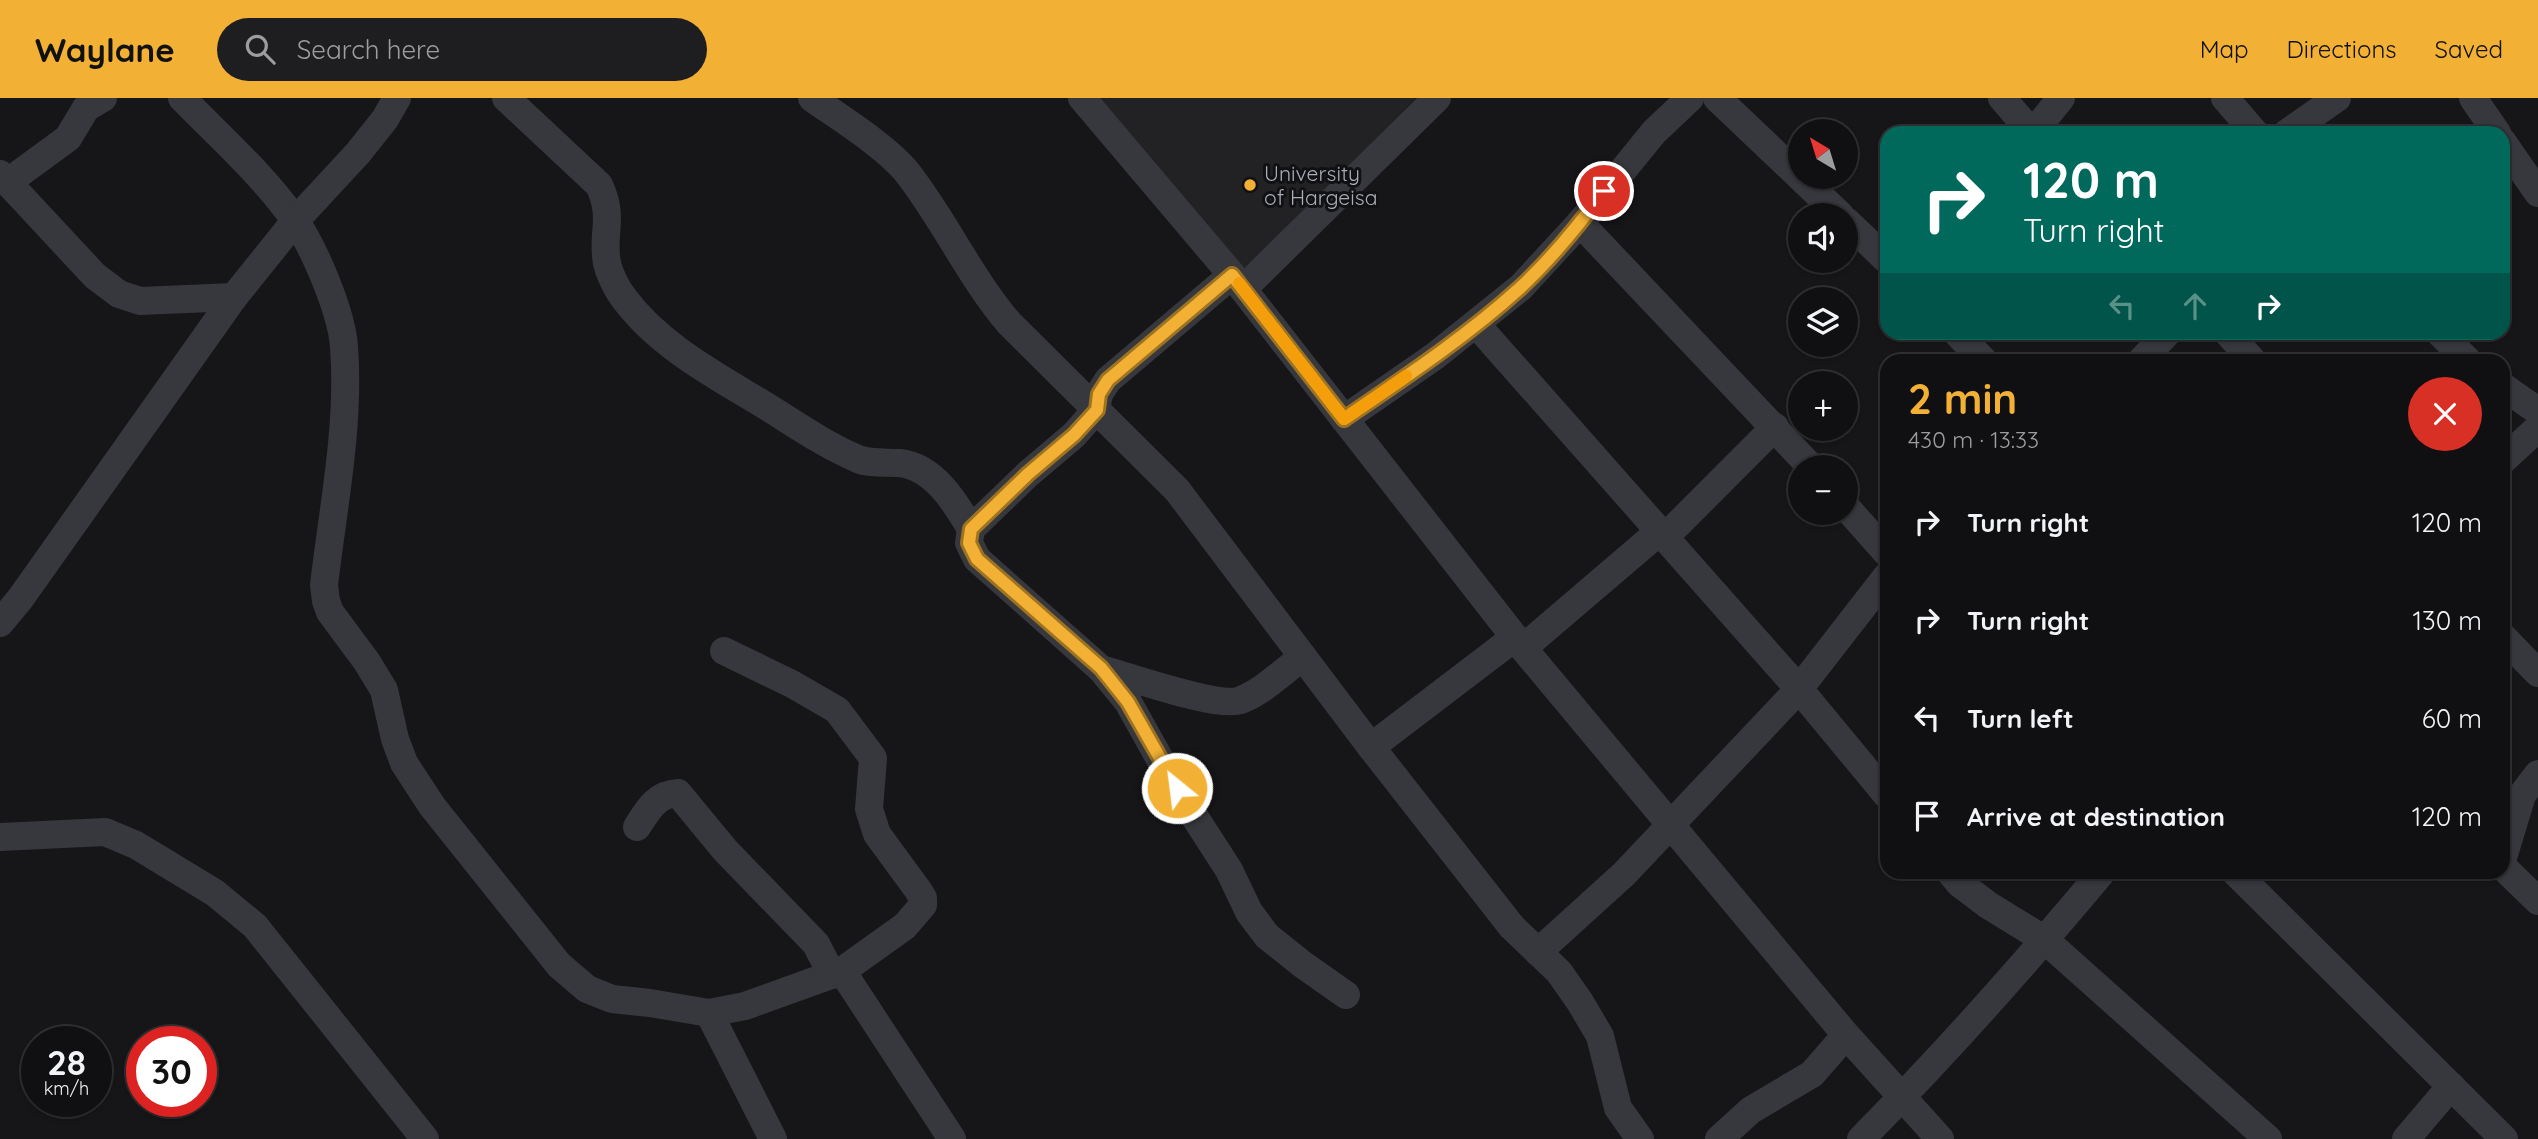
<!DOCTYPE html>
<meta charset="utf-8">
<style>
:root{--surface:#101012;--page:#1e1e20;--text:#f1f3f6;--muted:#9c9d9f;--line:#303032;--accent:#f2b134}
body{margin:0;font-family:Quicksand,sans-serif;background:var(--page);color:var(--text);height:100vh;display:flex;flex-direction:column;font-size:26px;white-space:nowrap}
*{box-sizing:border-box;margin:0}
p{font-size:23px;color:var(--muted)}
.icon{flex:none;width:38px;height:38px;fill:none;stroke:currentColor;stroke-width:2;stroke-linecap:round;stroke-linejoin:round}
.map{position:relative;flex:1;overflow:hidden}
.panel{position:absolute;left:1880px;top:256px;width:630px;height:525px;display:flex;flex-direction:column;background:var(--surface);border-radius:21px;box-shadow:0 2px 5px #0004,0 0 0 2px var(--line)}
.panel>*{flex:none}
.guide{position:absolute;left:1880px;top:28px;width:630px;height:214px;border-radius:21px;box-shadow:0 2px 5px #0004,0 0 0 2px var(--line);background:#00695c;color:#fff;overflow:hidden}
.needle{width:46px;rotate:322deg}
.controls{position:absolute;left:1788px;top:21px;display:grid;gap:14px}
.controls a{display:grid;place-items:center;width:70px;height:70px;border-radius:50%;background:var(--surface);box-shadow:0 2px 5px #0004,0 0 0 2px var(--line);font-size:35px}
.speed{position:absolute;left:21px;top:928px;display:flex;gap:14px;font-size:35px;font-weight:700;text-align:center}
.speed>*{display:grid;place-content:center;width:91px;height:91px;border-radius:50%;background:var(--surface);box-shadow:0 2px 5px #0004,0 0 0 2px var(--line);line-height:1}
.speed small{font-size:18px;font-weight:400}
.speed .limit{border:10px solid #d22;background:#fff;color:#111}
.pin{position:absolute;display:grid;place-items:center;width:60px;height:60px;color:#fff;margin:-30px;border:4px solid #fff;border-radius:50%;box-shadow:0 2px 7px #0007}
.me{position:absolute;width:77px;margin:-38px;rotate:331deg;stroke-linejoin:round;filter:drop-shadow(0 0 5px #0008)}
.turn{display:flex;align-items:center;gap:24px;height:147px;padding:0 28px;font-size:32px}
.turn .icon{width:91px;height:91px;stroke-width:2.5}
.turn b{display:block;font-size:49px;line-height:60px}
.lanes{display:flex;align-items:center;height:66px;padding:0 28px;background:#0003;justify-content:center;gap:35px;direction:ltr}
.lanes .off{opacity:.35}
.round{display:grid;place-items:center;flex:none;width:74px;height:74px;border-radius:37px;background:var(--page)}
.overview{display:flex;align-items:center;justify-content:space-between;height:119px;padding:0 28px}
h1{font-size:42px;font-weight:800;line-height:52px;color:var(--accent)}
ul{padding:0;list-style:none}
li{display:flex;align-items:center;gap:21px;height:98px;padding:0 28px}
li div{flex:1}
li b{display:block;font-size:26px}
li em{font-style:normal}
header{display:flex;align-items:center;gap:42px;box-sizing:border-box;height:98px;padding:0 35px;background:var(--accent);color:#111}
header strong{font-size:33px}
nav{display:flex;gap:38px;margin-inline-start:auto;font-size:24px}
.search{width:490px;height:63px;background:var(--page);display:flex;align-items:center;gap:18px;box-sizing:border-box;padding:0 24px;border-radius:38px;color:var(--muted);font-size:26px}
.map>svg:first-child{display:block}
.built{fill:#222225}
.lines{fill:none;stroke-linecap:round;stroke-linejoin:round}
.minor{stroke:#37383d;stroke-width:28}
.route-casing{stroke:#9d7322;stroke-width:18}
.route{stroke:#f2b134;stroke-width:12}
.slow{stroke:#f59e0b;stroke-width:12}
.poi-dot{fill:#f2b134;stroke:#111113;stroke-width:2.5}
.labels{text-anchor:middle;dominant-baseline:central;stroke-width:6;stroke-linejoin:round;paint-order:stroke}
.poi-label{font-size:21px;fill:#a8adb8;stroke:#111113;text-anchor:start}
</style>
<header>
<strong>Waylane</strong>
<div class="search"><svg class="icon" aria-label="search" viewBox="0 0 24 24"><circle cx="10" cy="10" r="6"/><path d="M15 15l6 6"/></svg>Search here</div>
<nav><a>Map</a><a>Directions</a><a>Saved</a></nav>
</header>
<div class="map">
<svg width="2538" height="1041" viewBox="0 0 2538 1041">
<rect width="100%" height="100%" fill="#161618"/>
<!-- built -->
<path class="built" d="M 1094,0 L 1416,0 L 1245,173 Z"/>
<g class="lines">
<!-- minor -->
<g class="minor">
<path d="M 182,0 C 220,39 263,77 294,121 C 314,149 342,215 344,249 C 350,327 333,410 324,487 L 326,503 L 330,514 L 367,564 L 384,592 L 395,641 L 404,665 L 432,708 L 559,867 L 587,891 L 612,901 L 650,905 L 709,915 L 745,908 L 842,873 L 905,828 L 923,807 L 923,800 L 918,792 L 877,736 L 869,711 L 873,660 L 837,612 L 792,586 L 724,553"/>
<path d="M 506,0 L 599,87 C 615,121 601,135 607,165 C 609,175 617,191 623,199 C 659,248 715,277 766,308 C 795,326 825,347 858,361 C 870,366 886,364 900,365 C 934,369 955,404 971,431"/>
<path d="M 812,0 C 840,20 884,47 906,73 C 944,121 969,178 1009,225 L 1177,392 L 1371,649 L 1512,829 L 1559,874 L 1580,904 L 1600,938 L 1618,1010 L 1640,1041"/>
<path d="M 1082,0 L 1232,177 L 1523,550 L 1846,937 L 1940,1041"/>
<path d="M 1717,0 L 1840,117"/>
<path d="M 2002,0 L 2032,35"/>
<path d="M 2225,0 L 2255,35"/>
<path d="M 2473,0 L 2497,35"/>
<path d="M 2033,35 L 2061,0"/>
<path d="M 2287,35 L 2337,0"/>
<path d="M 2502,43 L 2538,95"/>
<path d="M 0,76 L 95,178 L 119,196 L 140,203 L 234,199"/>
<path d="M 8,84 L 68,40 L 86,10 L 103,0"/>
<path d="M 1846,123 L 1886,161"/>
<path d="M 1580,125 L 1811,369"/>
<path d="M 1232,177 L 1108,282 L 1099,296 L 1096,312 L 1074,337 L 1028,376 L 971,431 L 969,445 L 977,461 L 1101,571 L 1128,604 L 1176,690 L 1229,772 L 1249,814 L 1267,838 L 1302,866 L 1346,897"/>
<path d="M 1243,191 L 1437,0"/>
<path d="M 1476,226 L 1799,591 L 1886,696"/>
<path d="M 1956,234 L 1983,262"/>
<path d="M 2227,234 L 2252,262"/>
<path d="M 2439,234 L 2467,262"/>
<path d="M 2142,262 L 2168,234"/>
<path d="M 2502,288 L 2538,313"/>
<path d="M 1344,321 L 1435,258 L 1521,189 L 1580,125 L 1654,34 L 1690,0"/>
<path d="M 2502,363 L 2538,330"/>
<path d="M 1846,409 L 1886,454"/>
<path d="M 1665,439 L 1775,329"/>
<path d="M 0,525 L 20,501 L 234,199 L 295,123 L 358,55 L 385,21 L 397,0"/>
<path d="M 2502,538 L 2538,575"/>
<path d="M 1523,550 L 1660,433"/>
<path d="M 1101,571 C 1128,578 1220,611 1241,602 C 1264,593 1283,573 1303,559"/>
<path d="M 1371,649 L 1514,540"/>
<path d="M 637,729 C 648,712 656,696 678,695 L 725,752 L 816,846 L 832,877"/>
<path d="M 0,739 L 105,734 L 136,747 L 215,795 L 255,828 L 425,1041"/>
<path d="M 2502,763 L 2522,697 L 2538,676"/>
<path d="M 2502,768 L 2538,803"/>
<path d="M 1950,774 L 1959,785 L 1988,807 L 2045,842 L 2268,1041"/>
<path d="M 2235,774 L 2504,1041"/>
<path d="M 1538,854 L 1624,776 L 1799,591 L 1886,479"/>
<path d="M 842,873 L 952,1041"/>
<path d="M 709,915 L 773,1041"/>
<path d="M 1719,1041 L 1751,1012 L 1812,976 L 1846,937"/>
<path d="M 1861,1041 C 1945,956 2025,866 2102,774"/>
<path d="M 2406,1041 L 2451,988"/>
</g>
</g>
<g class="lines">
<!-- route casing -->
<g class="route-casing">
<path id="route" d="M 1177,690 L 1128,604 L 1101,570 L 977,461 L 969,445 L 971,431 L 1028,376 L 1074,337 L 1097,312 L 1099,296 L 1108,282 L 1232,177 L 1344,321 C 1404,280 1466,239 1520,190 C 1551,161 1579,127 1604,93"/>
</g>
<!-- route -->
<use href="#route" class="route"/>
<!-- slow -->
<path class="slow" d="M 1239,185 L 1344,321 L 1406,278"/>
</g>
<!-- markers -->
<circle class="poi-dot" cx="1250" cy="87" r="7"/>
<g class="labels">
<!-- poi labels -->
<g class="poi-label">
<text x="1264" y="75">University<tspan x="1264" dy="24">of Hargeisa</tspan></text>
</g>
</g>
</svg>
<div class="controls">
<a><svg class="needle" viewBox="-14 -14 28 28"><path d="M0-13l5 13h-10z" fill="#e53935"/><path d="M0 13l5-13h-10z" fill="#9c9d9f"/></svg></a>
<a><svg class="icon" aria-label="sound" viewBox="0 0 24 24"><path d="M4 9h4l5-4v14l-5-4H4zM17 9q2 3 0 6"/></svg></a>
<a><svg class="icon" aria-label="layers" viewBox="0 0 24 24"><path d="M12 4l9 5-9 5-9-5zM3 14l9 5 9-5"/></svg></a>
<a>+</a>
<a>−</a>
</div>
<div class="speed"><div>28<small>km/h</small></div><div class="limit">30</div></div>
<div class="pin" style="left:1604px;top:93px;background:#d93025"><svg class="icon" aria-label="arrive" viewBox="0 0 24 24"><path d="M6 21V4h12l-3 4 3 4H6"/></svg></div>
<svg class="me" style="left:1177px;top:690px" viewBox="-20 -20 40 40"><circle r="17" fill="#f2b134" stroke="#fff" stroke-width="3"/><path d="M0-11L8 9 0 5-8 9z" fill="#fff"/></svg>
<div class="guide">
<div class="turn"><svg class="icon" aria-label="right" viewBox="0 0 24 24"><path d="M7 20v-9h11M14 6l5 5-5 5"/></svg><div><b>120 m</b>Turn right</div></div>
<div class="lanes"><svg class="icon off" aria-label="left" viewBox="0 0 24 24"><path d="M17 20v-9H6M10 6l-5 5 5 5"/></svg><svg class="icon off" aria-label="ahead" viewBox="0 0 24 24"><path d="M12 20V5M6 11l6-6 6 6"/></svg><svg class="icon" aria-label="right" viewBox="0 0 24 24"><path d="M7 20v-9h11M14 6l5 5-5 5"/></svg></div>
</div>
<section class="panel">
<div class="overview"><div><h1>2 min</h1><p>430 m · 13:33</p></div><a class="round" style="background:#d93025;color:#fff"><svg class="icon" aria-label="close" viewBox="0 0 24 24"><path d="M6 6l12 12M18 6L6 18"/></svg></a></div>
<ul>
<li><svg class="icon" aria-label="right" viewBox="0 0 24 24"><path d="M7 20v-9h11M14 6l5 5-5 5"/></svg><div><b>Turn right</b></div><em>120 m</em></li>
<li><svg class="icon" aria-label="right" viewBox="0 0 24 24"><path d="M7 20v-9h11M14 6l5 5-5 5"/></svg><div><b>Turn right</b></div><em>130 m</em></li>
<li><svg class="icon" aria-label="left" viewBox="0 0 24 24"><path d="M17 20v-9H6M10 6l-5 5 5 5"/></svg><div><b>Turn left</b></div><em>60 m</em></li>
<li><svg class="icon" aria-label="arrive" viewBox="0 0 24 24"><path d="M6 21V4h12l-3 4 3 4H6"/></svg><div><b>Arrive at destination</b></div><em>120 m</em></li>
</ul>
</section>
</div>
